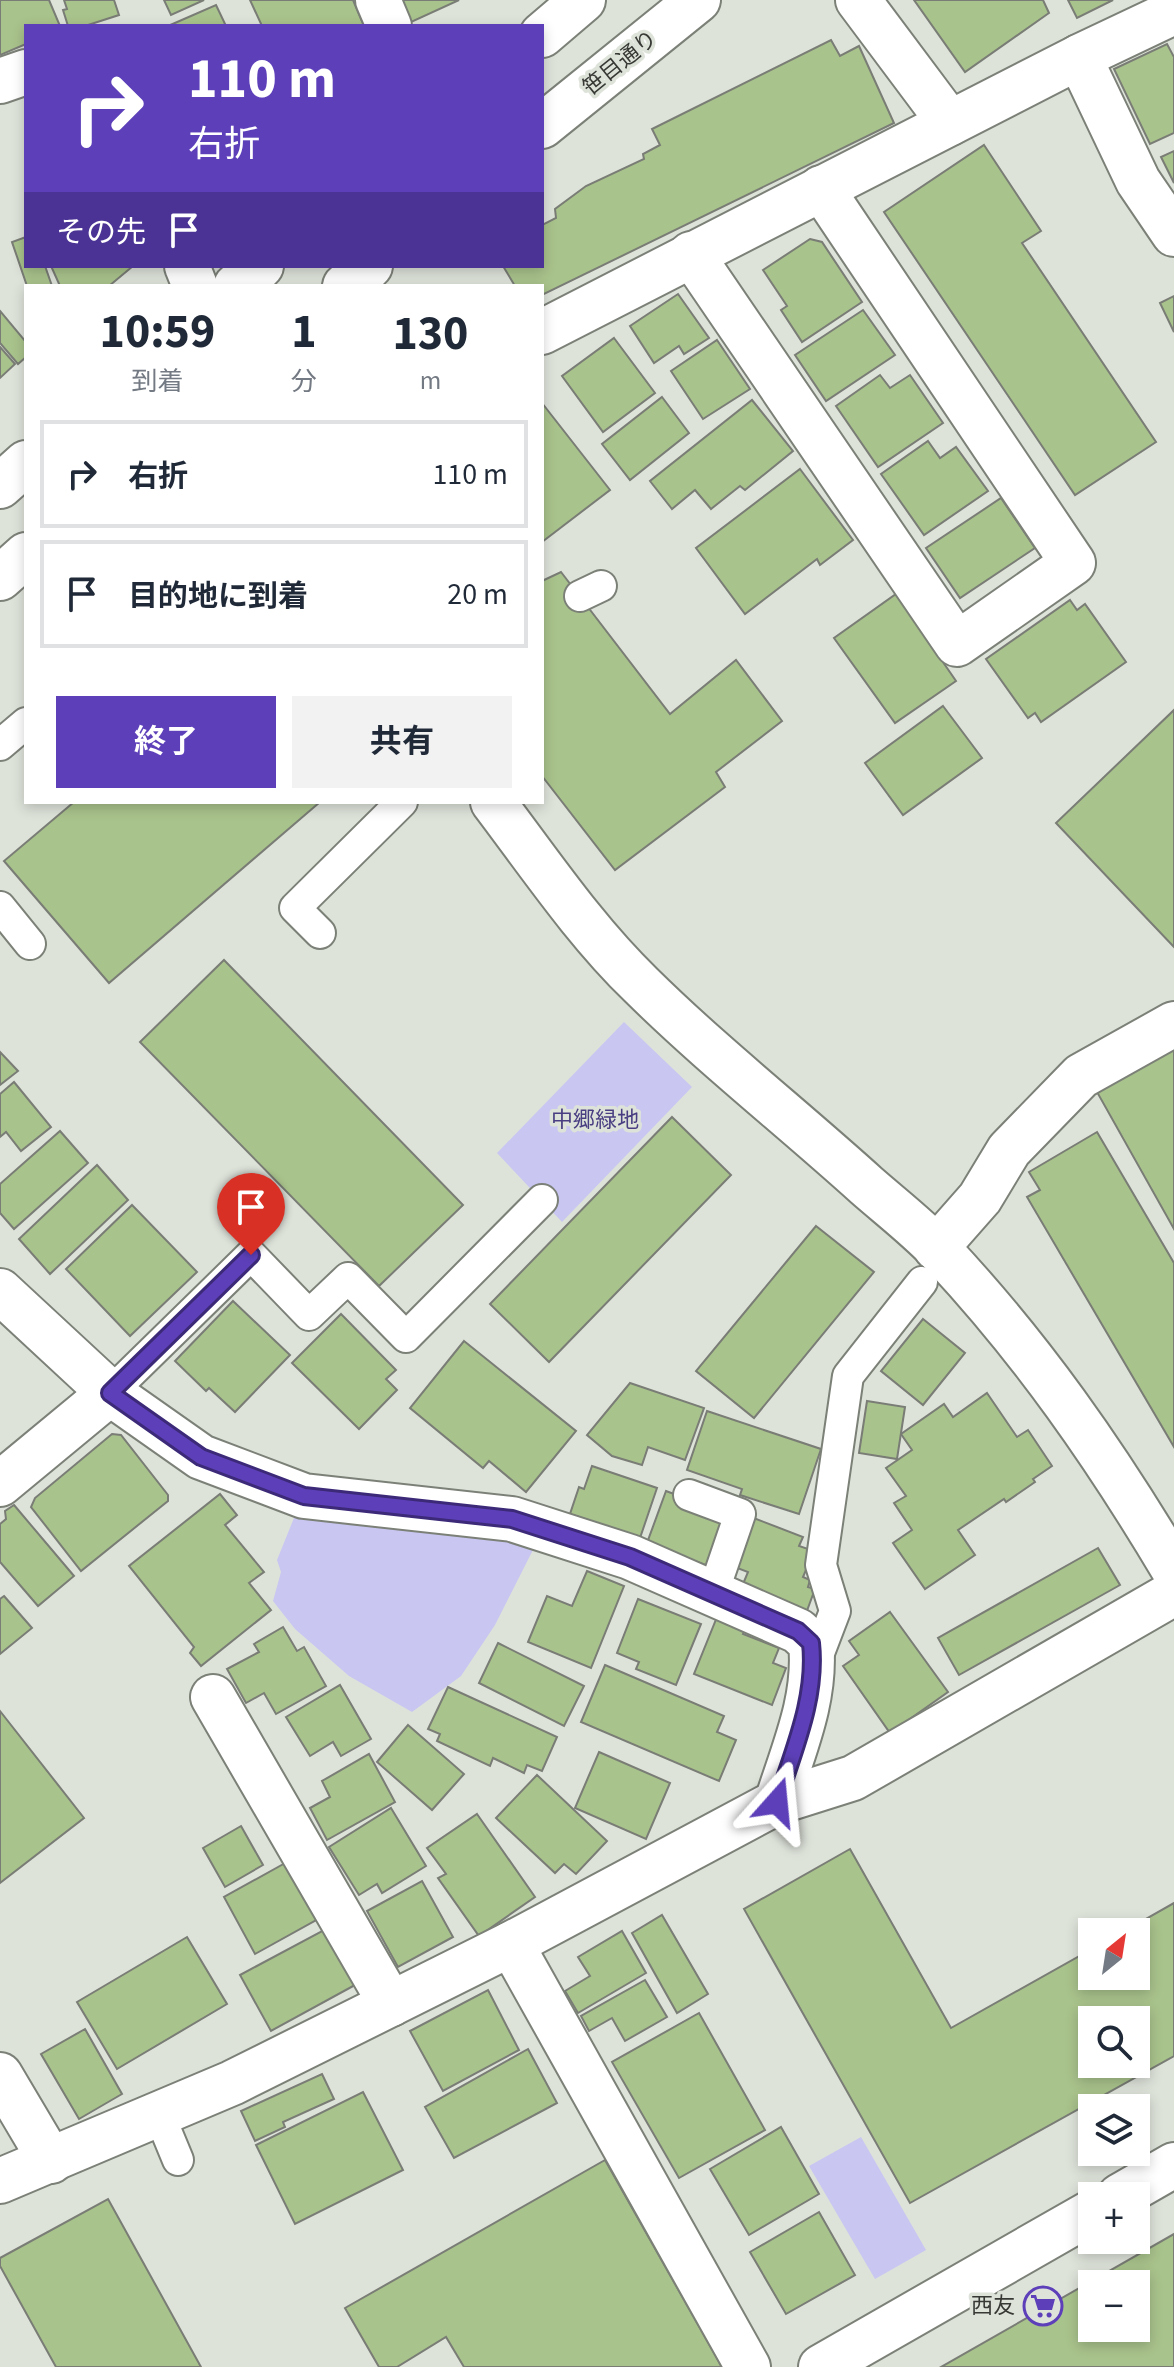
<!DOCTYPE html>
<html lang="ja">
<meta charset="utf-8">
<style>
:root{--surface:#fff;--page:#f2f2f3;--text:#1f2937;--muted:#747a83;--line:#e0e1e3;--accent:#5d40b9}
body{margin:0;font-family:"Source Sans 3","Noto Sans JP",sans-serif;background:var(--page);color:var(--text);height:100vh;display:flex;flex-direction:column;font-size:30px;white-space:nowrap}
*{box-sizing:border-box;margin:0}
p{font-size:26px;color:var(--muted)}
.icon{flex:none;width:44px;height:44px;fill:none;stroke:currentColor;stroke-width:2;stroke-linecap:round;stroke-linejoin:round}
.map{position:relative;flex:1;overflow:hidden}
.panel{position:absolute;left:24px;top:284px;width:520px;height:520px;display:flex;flex-direction:column;background:var(--surface);border-radius:0px;box-shadow:0 4px 12px #0003}
.panel>*{flex:none}
.banner{position:absolute;left:24px;top:24px;width:520px;height:244px;border-radius:0px;box-shadow:0 4px 12px #0003;background:#5d40b9;color:#fff;overflow:hidden}
.needle{width:52px;rotate:30deg}
.buttons{position:absolute;left:1078px;top:1918px;display:grid;gap:16px}
.buttons a{display:grid;place-items:center;width:72px;height:72px;border-radius:0px;background:var(--surface);box-shadow:0 4px 12px #0003;font-size:40px}
.pin{position:absolute;display:grid;place-items:center;width:68px;height:68px;color:#fff;margin:-82px -34px;border-radius:50% 50% 50% 0;rotate:-45deg;box-shadow:0 0 8px #0007}
.pin .icon{rotate:45deg}
.me{position:absolute;width:88px;margin:-44px;rotate:18deg;stroke-linejoin:round;filter:drop-shadow(0 0 6px #0008)}
.turn{display:flex;align-items:center;gap:28px;height:168px;padding:0 32px;font-size:36px}
.turn .icon{width:104px;height:104px;stroke-width:2.5}
.turn b{display:block;font-size:56px;line-height:68px}
.then{display:flex;align-items:center;height:76px;padding:0 32px;background:#0003;gap:16px;font-size:30px}
.eta{display:flex;justify-content:space-evenly;align-items:center;height:136px;text-align:center}
.eta b{font-size:48px;font-weight:700;line-height:56px}
.cta{display:flex;gap:16px;margin-top:auto;padding:16px 32px}
.cta a{flex:1;height:92px;border-radius:0px;background:var(--accent);color:#fff;font-size:32px;font-weight:700;line-height:92px;text-align:center}
.cta a+a{background:var(--page);color:var(--text)}
ul{padding:0;list-style:none}
li{display:flex;align-items:center;gap:24px;height:108px;margin:0 16px 12px;padding:0 16px;border:4px solid var(--line);border-radius:0px}
li div{flex:1}
li b{display:block;font-size:30px}
li em{font-style:normal}
.map>svg:first-child{display:block}
.green{fill:#c9c6f1}
.building{fill:#a9c38c;stroke:#797d75;stroke-width:2;fill-rule:evenodd}
.lines{fill:none;stroke-linecap:round;stroke-linejoin:round}
.lane-casing{stroke:#7c8178;stroke-width:34}
.street-casing{stroke:#7c8178;stroke-width:48}
.secondary-casing{stroke:#7c8178;stroke-width:48}
.lane{stroke:#fff;stroke-width:30}
.street{stroke:#fff;stroke-width:44}
.secondary{stroke:#fff;stroke-width:44}
.route-casing{stroke:#3c2a78;stroke-width:20}
.route{stroke:#5d40b9;stroke-width:14}
.labels{text-anchor:middle;dominant-baseline:central;stroke-width:7;stroke-linejoin:round;paint-order:stroke}
.street-label{font-size:22px;fill:#373935;stroke:#dee3da}
.park-label{font-size:22px;fill:#493e81;stroke:#dee3da}
.poi-label{font-size:22px;fill:#373935;stroke:#dee3da;text-anchor:end}
</style>
<div class="map">
<svg width="1174" height="2367" viewBox="0 0 1174 2367">
<rect width="100%" height="100%" fill="#dee3da"/>
<!-- green -->
<g class="green">
<path d="M 624,1022 L 692,1087 L 562,1222 L 497,1153 Z"/>
<path d="M 298,1508 L 537,1542 L 495,1625 L 461,1676 L 412,1712 L 349,1676 L 295,1629 L 273,1601 L 281,1572 L 277,1560 Z"/>
<path d="M 861,2137 L 926,2250 L 875,2279 L 809,2166 Z"/>
</g>
<!-- building -->
<g class="building">
<path d="M 0,0 L 49,0 L 60,26 L 26,26 L 26,44 L 0,55 Z"/>
<path d="M 64,0 L 114,0 L 119,15 L 85,26 L 68,26 L 63,10 L 67,9 Z"/>
<path d="M 164,0 L 204,0 L 171,15 Z"/>
<path d="M 250,0 L 353,0 L 364,26 L 262,26 Z"/>
<path d="M 398,0 L 459,0 L 409,23 Z"/>
<path d="M 914,0 L 1043,0 L 1049,13 L 965,72 Z"/>
<path d="M 1068,0 L 1113,0 L 1077,18 Z"/>
<path d="M 216,5 L 226,26 L 168,26 Z"/>
<path d="M 831,40 L 840,56 L 859,46 L 894,123 L 542,295 L 542,286 L 515,286 L 503,266 L 542,266 L 542,225 L 556,218 L 555,209 L 586,186 L 644,159 L 643,154 L 660,145 L 652,129 Z"/>
<path d="M 1167,44 L 1174,57 L 1174,133 L 1150,144 L 1114,69 Z"/>
<path d="M 984,145 L 1041,231 L 1022,243 L 1156,442 L 1075,495 L 884,212 Z"/>
<path d="M 1174,151 L 1174,183 L 1161,157 Z"/>
<path d="M 26,237 L 26,266 L 45,266 L 52,286 L 27,286 L 12,242 Z"/>
<path d="M 810,239 L 822,242 L 862,302 L 802,342 L 781,310 L 787,306 L 763,270 Z"/>
<path d="M 51,266 L 133,266 L 109,286 L 60,286 Z"/>
<path d="M 678,294 L 709,338 L 684,354 L 679,346 L 654,363 L 630,326 Z"/>
<path d="M 1174,296 L 1174,332 L 1160,303 Z"/>
<path d="M 863,310 L 895,355 L 826,401 L 795,355 Z"/>
<path d="M 0,311 L 26,342 L 26,357 L 18,364 L 0,343 Z"/>
<path d="M 614,338 L 655,393 L 603,432 L 562,376 Z"/>
<path d="M 717,340 L 750,389 L 703,419 L 671,371 Z"/>
<path d="M 0,347 L 15,364 L 0,378 Z"/>
<path d="M 880,375 L 890,388 L 910,375 L 943,423 L 878,467 L 836,406 Z"/>
<path d="M 662,397 L 689,433 L 630,480 L 602,444 Z"/>
<path d="M 752,400 L 793,451 L 745,490 L 740,486 L 711,509 L 695,490 L 672,509 L 650,481 Z"/>
<path d="M 542,403 L 610,490 L 542,542 Z"/>
<path d="M 928,441 L 940,458 L 956,447 L 988,491 L 924,535 L 881,474 Z"/>
<path d="M 800,469 L 853,540 L 820,565 L 817,559 L 745,614 L 696,548 Z"/>
<path d="M 1001,498 L 1035,548 L 960,598 L 926,548 Z"/>
<path d="M 561,572 L 670,714 L 736,660 L 782,721 L 716,772 L 725,787 L 615,870 L 542,776 L 542,581 Z"/>
<path d="M 896,594 L 956,681 L 895,723 L 834,638 Z"/>
<path d="M 1070,600 L 1077,610 L 1085,604 L 1126,662 L 1041,722 L 1035,713 L 1028,718 L 986,659 Z"/>
<path d="M 943,706 L 982,758 L 903,815 L 865,763 Z"/>
<path d="M 1174,710 L 1174,947 L 1056,823 Z"/>
<path d="M 74,802 L 320,802 L 109,983 L 4,861 Z"/>
<path d="M 224,960 L 463,1205 L 379,1286 L 140,1042 Z"/>
<path d="M 1174,1048 L 1174,1229 L 1097,1092 Z"/>
<path d="M 0,1052 L 18,1071 L 0,1085 Z"/>
<path d="M 14,1082 L 51,1127 L 21,1151 L 6,1132 L 0,1137 L 0,1094 Z"/>
<path d="M 672,1117 L 731,1175 L 549,1362 L 490,1304 Z"/>
<path d="M 60,1131 L 88,1163 L 14,1229 L 0,1213 L 0,1184 Z"/>
<path d="M 1097,1132 L 1174,1263 L 1174,1447 L 1027,1197 L 1040,1190 L 1029,1172 Z"/>
<path d="M 97,1165 L 128,1200 L 50,1274 L 19,1239 Z"/>
<path d="M 132,1205 L 197,1272 L 130,1336 L 66,1269 Z"/>
<path d="M 816,1226 L 874,1272 L 754,1418 L 696,1371 Z"/>
<path d="M 233,1301 L 290,1355 L 235,1412 L 209,1388 L 206,1391 L 175,1361 Z"/>
<path d="M 341,1314 L 396,1370 L 386,1379 L 397,1390 L 359,1429 L 292,1363 Z"/>
<path d="M 923,1319 L 965,1353 L 923,1405 L 881,1371 Z"/>
<path d="M 464,1341 L 576,1431 L 526,1492 L 489,1461 L 483,1468 L 410,1408 Z"/>
<path d="M 630,1383 L 704,1408 L 685,1460 L 648,1447 L 642,1465 L 612,1456 L 587,1435 Z"/>
<path d="M 987,1393 L 1017,1437 L 1028,1430 L 1052,1466 L 1033,1479 L 1035,1482 L 1006,1502 L 1004,1499 L 958,1530 L 975,1555 L 925,1589 L 893,1543 L 912,1530 L 894,1503 L 906,1496 L 886,1468 L 912,1450 L 901,1434 L 944,1404 L 953,1417 Z"/>
<path d="M 867,1401 L 905,1407 L 897,1459 L 859,1453 Z"/>
<path d="M 707,1411 L 821,1449 L 799,1514 L 740,1495 L 742,1489 L 687,1470 Z"/>
<path d="M 112,1434 L 121,1435 L 168,1495 L 168,1501 L 81,1571 L 31,1507 L 35,1498 Z"/>
<path d="M 592,1466 L 657,1488 L 640,1538 L 570,1514 L 579,1487 L 584,1489 Z"/>
<path d="M 666,1491 L 727,1514 L 708,1566 L 647,1543 Z"/>
<path d="M 220,1494 L 237,1515 L 225,1525 L 264,1572 L 249,1583 L 271,1610 L 201,1666 L 190,1653 L 194,1647 L 129,1566 Z"/>
<path d="M 14,1505 L 74,1576 L 38,1606 L 0,1562 L 0,1524 L 6,1519 L 5,1511 Z"/>
<path d="M 751,1517 L 803,1537 L 799,1546 L 814,1551 L 803,1577 L 810,1580 L 808,1587 L 815,1589 L 805,1616 L 743,1584 L 748,1572 L 732,1566 Z"/>
<path d="M 1098,1548 L 1120,1585 L 959,1675 L 938,1638 Z"/>
<path d="M 587,1571 L 624,1586 L 591,1668 L 528,1642 L 547,1596 L 572,1606 Z"/>
<path d="M 4,1596 L 32,1628 L 0,1654 L 0,1599 Z"/>
<path d="M 638,1599 L 701,1624 L 676,1685 L 636,1669 L 639,1662 L 617,1653 Z"/>
<path d="M 890,1612 L 948,1692 L 890,1733 L 843,1666 L 859,1655 L 849,1641 Z"/>
<path d="M 717,1617 L 746,1628 L 743,1634 L 779,1648 L 773,1663 L 786,1668 L 772,1705 L 694,1674 Z"/>
<path d="M 283,1627 L 297,1651 L 304,1647 L 326,1686 L 276,1714 L 264,1693 L 246,1703 L 227,1669 L 259,1652 L 254,1644 Z"/>
<path d="M 498,1643 L 584,1686 L 564,1726 L 479,1683 Z"/>
<path d="M 605,1665 L 724,1716 L 717,1732 L 736,1740 L 719,1781 L 581,1722 Z"/>
<path d="M 340,1685 L 371,1739 L 341,1756 L 333,1742 L 310,1756 L 286,1717 Z"/>
<path d="M 448,1687 L 557,1737 L 542,1771 L 527,1765 L 524,1773 L 493,1758 L 490,1766 L 437,1741 L 440,1734 L 428,1729 Z"/>
<path d="M 0,1711 L 84,1818 L 0,1883 Z"/>
<path d="M 408,1725 L 464,1774 L 432,1810 L 377,1762 Z"/>
<path d="M 599,1752 L 670,1783 L 646,1839 L 575,1808 Z"/>
<path d="M 369,1754 L 395,1802 L 327,1840 L 310,1808 L 330,1797 L 322,1781 Z"/>
<path d="M 537,1775 L 607,1841 L 576,1874 L 564,1864 L 555,1873 L 496,1818 Z"/>
<path d="M 391,1808 L 426,1866 L 382,1893 L 377,1884 L 359,1895 L 329,1847 Z"/>
<path d="M 477,1814 L 535,1897 L 479,1936 L 438,1878 L 446,1874 L 427,1848 Z"/>
<path d="M 241,1826 L 263,1865 L 225,1887 L 203,1848 Z"/>
<path d="M 850,1849 L 951,2028 L 1092,1949 L 1092,1976 L 1136,1976 L 1136,1932 L 1123,1932 L 1174,1903 L 1174,2056 L 910,2203 L 744,1909 ZM 1092,2020 L 1136,2020 L 1136,2064 L 1092,2064 Z"/>
<path d="M 287,1862 L 318,1919 L 255,1954 L 224,1897 Z"/>
<path d="M 422,1881 L 453,1937 L 398,1967 L 367,1911 Z"/>
<path d="M 662,1915 L 708,1994 L 677,2013 L 632,1933 Z"/>
<path d="M 324,1930 L 355,1985 L 271,2031 L 240,1975 Z"/>
<path d="M 622,1931 L 646,1973 L 578,2013 L 565,1991 L 590,1976 L 578,1957 Z"/>
<path d="M 187,1937 L 227,2004 L 117,2069 L 77,2002 Z"/>
<path d="M 645,1980 L 667,2017 L 625,2041 L 612,2018 L 589,2031 L 581,2016 Z"/>
<path d="M 488,1990 L 519,2050 L 443,2091 L 410,2031 Z"/>
<path d="M 699,2013 L 765,2130 L 679,2178 L 612,2062 Z"/>
<path d="M 85,2029 L 122,2094 L 79,2119 L 41,2054 Z"/>
<path d="M 528,2049 L 557,2103 L 454,2158 L 425,2107 Z"/>
<path d="M 322,2074 L 334,2099 L 283,2122 L 285,2127 L 255,2141 L 241,2111 Z"/>
<path d="M 363,2092 L 403,2170 L 295,2224 L 256,2145 Z"/>
<path d="M 781,2127 L 819,2194 L 749,2235 L 710,2169 Z"/>
<path d="M 605,2160 L 722,2367 L 464,2367 L 446,2337 L 397,2367 L 379,2367 L 345,2308 Z"/>
<path d="M 108,2199 L 201,2367 L 56,2367 L 0,2266 L 0,2258 Z"/>
<path d="M 819,2212 L 855,2275 L 786,2314 L 750,2252 Z"/>
<path d="M 1174,2234 L 1174,2367 L 941,2367 ZM 1092,2284 L 1136,2284 L 1136,2328 L 1092,2328 Z"/>
</g>
<g class="lines">
<!-- lane casing -->
<g class="lane-casing">
<g id="lane">
<path d="M 580,596 L 601,586"/>
<path d="M 0,745 L 26,723"/>
<path d="M 0,907 L 30,944"/>
<path d="M 320,933 L 295,908 L 402,802"/>
<path d="M 110,1393 L 251,1255 L 309,1315 L 348,1278 L 406,1337 L 542,1200"/>
<path d="M 689,1495 L 740,1514 L 713,1593"/>
<path d="M 814,1666 L 835,1611 L 821,1565 L 848,1376 L 922,1282"/>
<path d="M 159,2114 L 178,2160"/>
</g>
</g>
<!-- street casing -->
<g class="street-casing">
<g id="street">
<path d="M 378,0 L 389,26"/>
<path d="M 858,0 L 950,123"/>
<path d="M 1079,57 L 1138,181 L 1174,234"/>
<path d="M 0,81 L 26,72"/>
<path d="M 691,254 L 957,644 L 1073,563 L 821,188"/>
<path d="M 187,266 L 195,286"/>
<path d="M 542,332 L 1079,57 L 1174,12"/>
<path d="M 936,1248 L 980,1198 L 1009,1150 L 1081,1076 L 1174,1024"/>
<path d="M 0,1291 L 110,1393 L 201,1457 L 304,1496 L 512,1519 L 630,1557 L 798,1631 L 811,1643 C 817,1698 793,1751 777,1802"/>
<path d="M 0,1484 L 110,1393"/>
<path d="M 213,1697 L 391,2004"/>
<path d="M 511,1944 L 748,2367"/>
<path d="M 0,2075 L 51,2161"/>
<path d="M 0,2181 L 232,2083 L 511,1944 L 777,1802 L 853,1778 L 1174,1593"/>
</g>
</g>
<!-- secondary casing -->
<g class="secondary-casing">
<g id="secondary">
<path d="M 542,35 L 583,0"/>
<path d="M 542,126 L 698,0"/>
<path d="M 236,286 L 261,266"/>
<path d="M 345,286 L 370,266"/>
<path d="M 0,486 L 26,463"/>
<path d="M 0,578 L 26,555"/>
<path d="M 493,802 C 540,864 585,931 641,985 C 713,1056 792,1118 867,1186 C 891,1207 917,1227 939,1250 C 1032,1349 1105,1454 1174,1570"/>
<path d="M 1120,2196 L 1174,2165"/>
<path d="M 821,2367 L 1092,2212"/>
</g>
</g>
<!-- lane -->
<use href="#lane" class="lane"/>
<!-- street -->
<use href="#street" class="street"/>
<!-- secondary -->
<use href="#secondary" class="secondary"/>
</g>
<g class="lines">
<!-- route casing -->
<g class="route-casing">
<path id="route" d="M 251,1255 L 110,1393 L 201,1457 L 304,1496 L 512,1519 L 630,1557 L 798,1631 L 811,1643 C 817,1698 793,1751 777,1802"/>
</g>
<!-- route -->
<use href="#route" class="route"/>
</g>
<!-- icons -->
<defs>
<g id="supermarket-ring" transform="scale(2)"><circle r="9.5" fill="#dee3da" stroke="#5d40b9" stroke-width="1.5"/><path d="M-6-5.5h2.5l.6 2H6L4.5 2H-2.5L-4.4-4H-6ZM-1.5 3.2a1.3 1.3 0 1 0 .1 0ZM3 3.2a1.3 1.3 0 1 0 .1 0Z" fill="#5d40b9"/></g>
</defs>
<g fill-rule="evenodd">
<use href="#supermarket-ring" x="1043" y="2306"/>
</g>
<g class="labels">
<!-- street labels -->
<g class="street-label">
<text transform="translate(620 63) rotate(-39)">笹目通り</text>
</g>
<!-- park labels -->
<g class="park-label">
<text x="595" y="1120">中郷緑地</text>
</g>
<!-- poi labels -->
<g class="poi-label">
<text x="1015" y="2306">西友</text>
</g>
</g>
</svg>
<div class="buttons">
<a><svg class="needle" viewBox="-14 -14 28 28"><path d="M0-13l5 13h-10z" fill="#e53935"/><path d="M0 13l5-13h-10z" fill="#747a83"/></svg></a>
<a><svg class="icon" aria-label="search" viewBox="0 0 24 24"><circle cx="10" cy="10" r="6"/><path d="M15 15l6 6"/></svg></a>
<a><svg class="icon" aria-label="layers" viewBox="0 0 24 24"><path d="M12 4l9 5-9 5-9-5zM3 14l9 5 9-5"/></svg></a>
<a>+</a>
<a>−</a>
</div>
<div class="pin" style="left:251px;top:1255px;background:#d93025"><svg class="icon" aria-label="arrive" viewBox="0 0 24 24"><path d="M6 21V4h12l-3 4 3 4H6"/></svg></div>
<svg class="me" style="left:777px;top:1802px" viewBox="-20 -20 40 40"><path d="M0-17L14 15 0 8-14 15z" fill="#5d40b9" stroke="#fff" stroke-width="4"/></svg>
<div class="banner">
<div class="turn"><svg class="icon" aria-label="right" viewBox="0 0 24 24"><path d="M7 20v-9h11M14 6l5 5-5 5"/></svg><div><b>110 m</b>右折</div></div>
<div class="then">その先<svg class="icon" aria-label="arrive" viewBox="0 0 24 24"><path d="M6 21V4h12l-3 4 3 4H6"/></svg></div>
</div>
<section class="panel">
<div class="eta">
<div><b>10:59</b><p>到着</p></div>
<div><b>1</b><p>分</p></div>
<div><b>130</b><p>m</p></div>
</div>
<ul>
<li><svg class="icon" aria-label="right" viewBox="0 0 24 24"><path d="M7 20v-9h11M14 6l5 5-5 5"/></svg><div><b>右折</b></div><em>110 m</em></li>
<li><svg class="icon" aria-label="arrive" viewBox="0 0 24 24"><path d="M6 21V4h12l-3 4 3 4H6"/></svg><div><b>目的地に到着</b></div><em>20 m</em></li>
</ul>
<div class="cta"><a>終了</a><a>共有</a></div>
</section>
</div>
